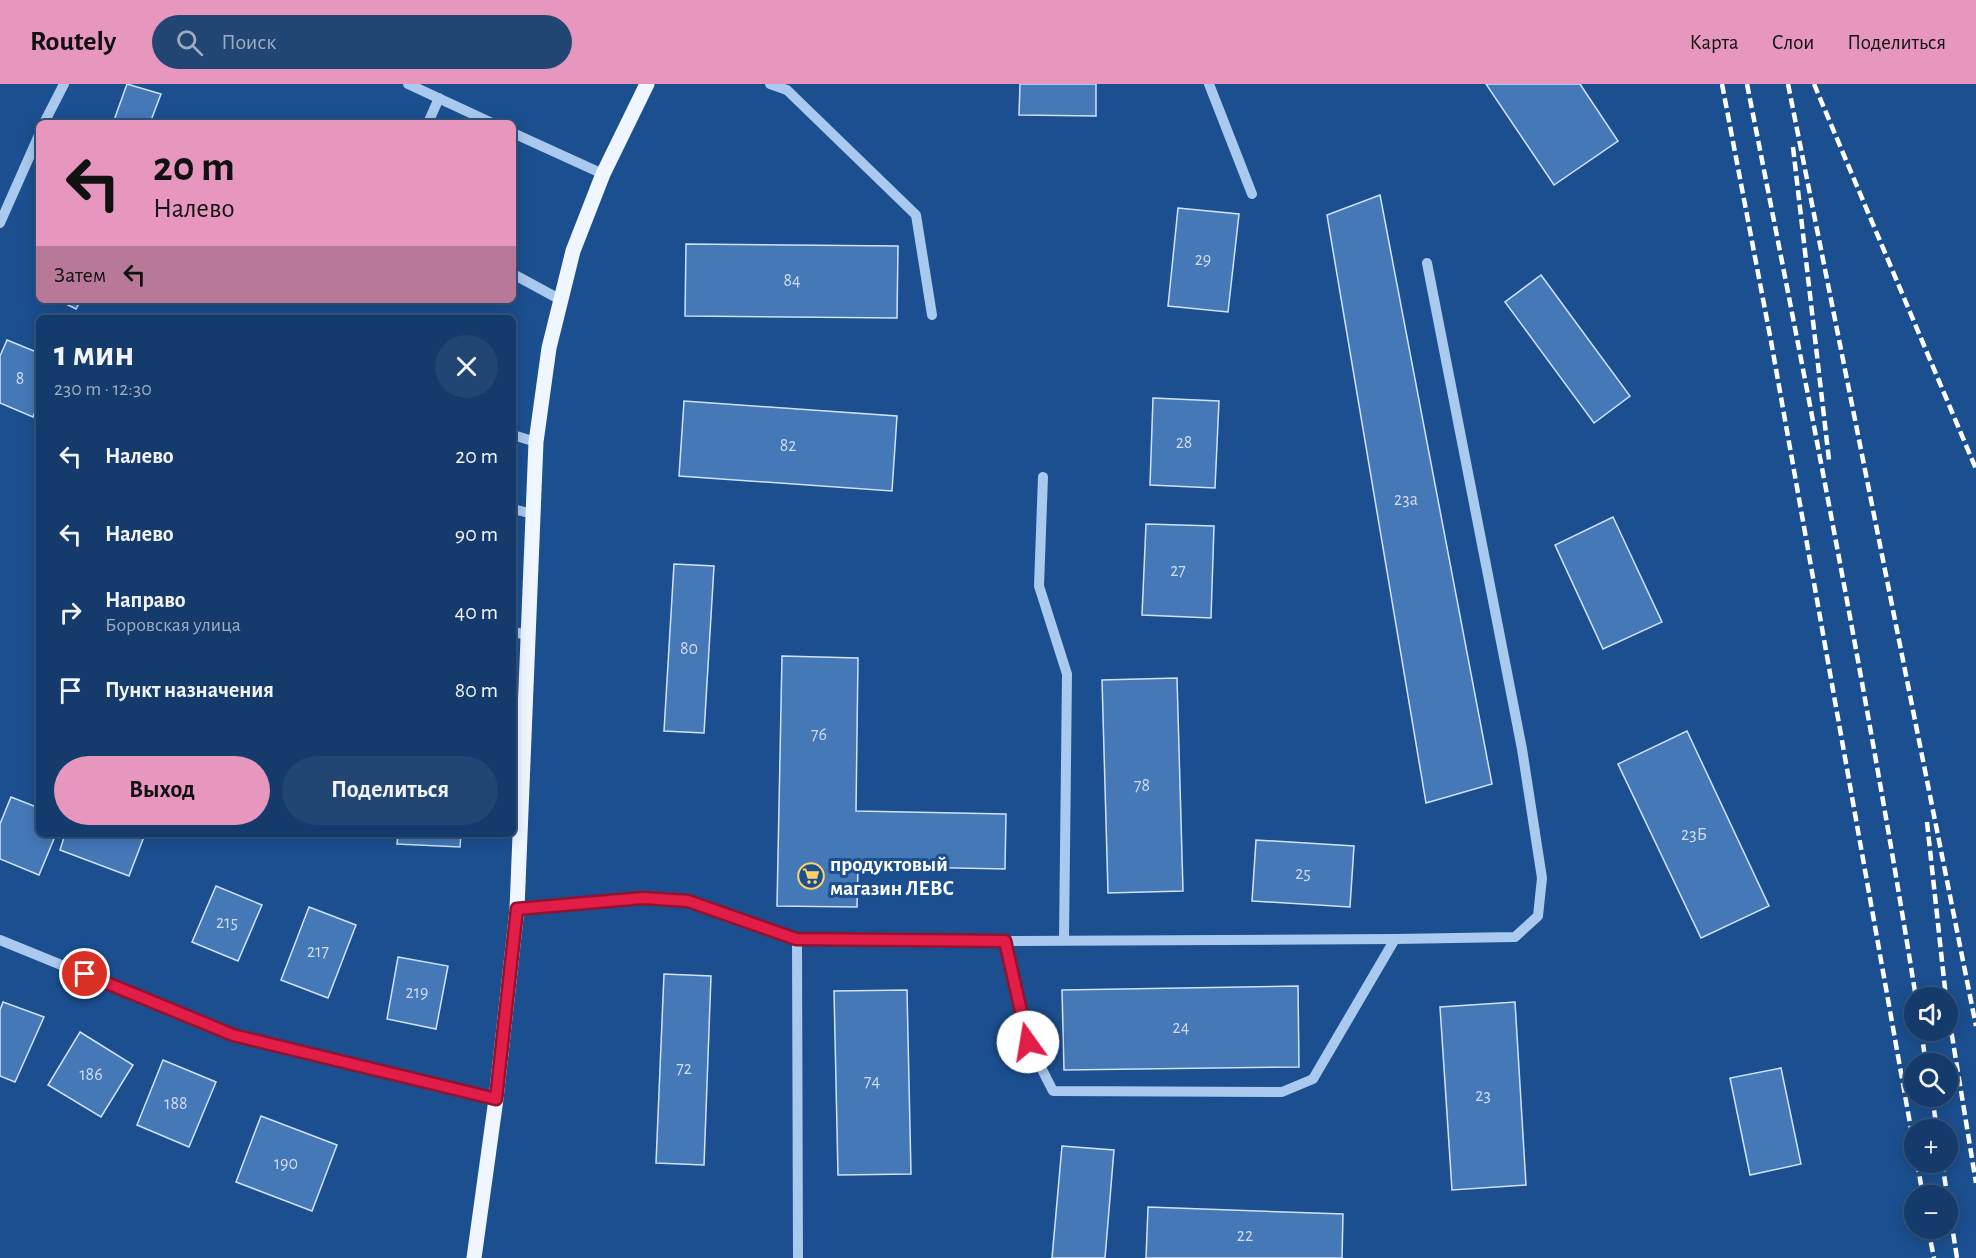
<!DOCTYPE html>
<html lang="ru">
<meta charset="utf-8">
<style>
:root{--surface:#143b6b;--page:#214673;--text:#f1f3f6;--muted:#9dadc1;--line:#33557e;--accent:#e797bd}
body{margin:0;font-family:"Alegreya Sans",sans-serif;background:var(--page);color:var(--text);height:100vh;display:flex;flex-direction:column;font-size:22px;white-space:nowrap}
*{box-sizing:border-box;margin:0}
p{font-size:20px;color:var(--muted)}
.icon{flex:none;width:33px;height:33px;fill:none;stroke:currentColor;stroke-width:2;stroke-linecap:round;stroke-linejoin:round}
.map{position:relative;flex:1;overflow:hidden}
.sheet{position:absolute;left:36px;top:231px;width:480px;height:522px;display:flex;flex-direction:column;background:var(--surface);border-radius:9px;box-shadow:0 3px 15px #0003,0 0 0 2px var(--line)}
.sheet>*{flex:none}
.guide{position:absolute;left:36px;top:36px;width:480px;height:183px;border-radius:9px;box-shadow:0 3px 15px #0003,0 0 0 2px var(--line);background:#e797bd;color:#111;overflow:hidden}
.fabs{position:absolute;left:1904px;top:903px;display:grid;gap:12px}
.fabs a{display:grid;place-items:center;width:54px;height:54px;border-radius:50%;background:var(--surface);box-shadow:0 3px 15px #0003,0 0 0 2px var(--line);font-size:30px}
.pin{position:absolute;display:grid;place-items:center;width:51px;height:51px;color:#fff;margin:-26px;border:3px solid #fff;border-radius:50%;box-shadow:0 2px 6px #0007}
.me{position:absolute;width:66px;margin:-33px;rotate:347deg;stroke-linejoin:round;filter:drop-shadow(0 0 4px #0008)}
.turn{display:flex;align-items:center;gap:21px;height:126px;padding:0 18px;font-size:27px}
.turn .icon{width:78px;height:78px;stroke-width:2.5}
.turn b{display:block;font-size:42px;line-height:51px}
.then{display:flex;align-items:center;height:57px;padding:0 18px;background:#0003;gap:12px;font-size:22px}
.round{display:grid;place-items:center;flex:none;width:63px;height:63px;border-radius:32px;background:var(--page)}
.overview{display:flex;align-items:center;justify-content:space-between;height:102px;padding:0 18px}
h1{font-size:36px;font-weight:700;line-height:45px}
.button{display:flex;gap:12px;margin-top:auto;padding:12px 18px}
.button a{flex:1;height:69px;border-radius:36px;background:var(--accent);color:#111;font-size:24px;font-weight:700;line-height:69px;text-align:center}
.button a+a{background:var(--page);color:var(--text)}
ul{padding:0;list-style:none}
li{display:flex;align-items:center;gap:18px;height:78px;padding:0 18px}
li div{flex:1}
li b{display:block;font-size:22px}
li em{font-style:normal}
header{display:flex;align-items:center;gap:36px;box-sizing:border-box;height:84px;padding:0 30px;background:var(--accent);color:#111}
header strong{font-size:28px}
nav{display:flex;gap:33px;margin-inline-start:auto;font-size:21px}
.search{width:420px;height:54px;background:var(--page);display:flex;align-items:center;gap:15px;box-sizing:border-box;padding:0 21px;border-radius:33px;color:var(--muted);font-size:22px}
.map>svg:first-child{display:block}
.building{fill:#4478b7;stroke:#cfe3fa;stroke-width:1.5}
.lines{fill:none;stroke-linecap:round;stroke-linejoin:round}
.minor{stroke:#a9c9ee;stroke-width:10}
.major{stroke:#f0f6ff;stroke-width:15}
.rail{stroke:#fff;stroke-width:4.5;stroke-dasharray:10 4.5;stroke-linecap:butt}
.route-casing{stroke:#92132f;stroke-width:15}
.route{stroke:#e11d48;stroke-width:10}
.labels{text-anchor:middle;dominant-baseline:central;stroke-width:6;stroke-linejoin:round;paint-order:stroke}
.number-label{font-size:18px;fill:#d0dded}
.poi-label{font-size:21px;font-weight:bold;fill:#fff;stroke:#1b4f8f;text-anchor:start}
</style>
<header>
<strong>Routely</strong>
<div class="search"><svg class="icon" aria-label="search" viewBox="0 0 24 24"><circle cx="10" cy="10" r="6"/><path d="M15 15l6 6"/></svg>Поиск</div>
<nav><a>Карта</a><a>Слои</a><a>Поделиться</a></nav>
</header>
<div class="map">
<svg width="1976" height="1174" viewBox="0 0 1976 1174">
<rect width="100%" height="100%" fill="#1b4f8f"/>
<!-- building -->
<g class="building">
<path d="M 127,0 L 161,10 L 150,39 L 113,39 Z"/>
<path d="M 1020,0 L 1096,0 L 1096,32 L 1019,31 Z"/>
<path d="M 1486,0 L 1580,0 L 1618,57 L 1554,101 Z"/>
<path d="M 1380,111 L 1492,700 L 1426,719 L 1327,131 Z"/>
<path d="M 1178,124 L 1239,130 L 1228,228 L 1168,222 Z"/>
<path d="M 686,160 L 898,162 L 897,234 L 685,232 Z"/>
<path d="M 1541,191 L 1630,312 L 1594,339 L 1505,218 Z"/>
<path d="M 58,216 L 81,216 L 76,225 Z"/>
<path d="M 7,256 L 39,269 L 39,318 L 33,333 L 0,319 L 0,272 Z"/>
<path d="M 1153,314 L 1219,317 L 1215,404 L 1150,401 Z"/>
<path d="M 684,317 L 897,332 L 892,407 L 679,392 Z"/>
<path d="M 1613,433 L 1662,538 L 1603,565 L 1555,461 Z"/>
<path d="M 1146,440 L 1214,442 L 1211,534 L 1142,531 Z"/>
<path d="M 674,480 L 714,482 L 704,649 L 664,647 Z"/>
<path d="M 782,572 L 858,574 L 856,727 L 1006,730 L 1005,785 L 858,782 L 857,823 L 777,822 Z"/>
<path d="M 1177,594 L 1183,807 L 1108,809 L 1102,596 Z"/>
<path d="M 1687,647 L 1769,822 L 1701,854 L 1618,680 Z"/>
<path d="M 11,713 L 39,724 L 39,750 L 56,750 L 39,791 L 0,775 L 0,740 Z"/>
<path d="M 65,750 L 145,750 L 129,792 L 60,766 Z"/>
<path d="M 398,750 L 461,750 L 460,763 L 397,760 Z"/>
<path d="M 1256,756 L 1354,762 L 1350,823 L 1252,817 Z"/>
<path d="M 216,802 L 262,821 L 238,877 L 192,858 Z"/>
<path d="M 309,823 L 356,841 L 328,914 L 281,896 Z"/>
<path d="M 398,873 L 448,882 L 436,945 L 387,935 Z"/>
<path d="M 664,890 L 711,892 L 704,1081 L 656,1079 Z"/>
<path d="M 1298,902 L 1299,983 L 1064,986 L 1062,906 Z"/>
<path d="M 907,906 L 911,1090 L 838,1091 L 834,907 Z"/>
<path d="M 3,918 L 44,933 L 15,998 L 0,992 L 0,926 Z"/>
<path d="M 1515,918 L 1526,1101 L 1452,1106 L 1440,923 Z"/>
<path d="M 80,948 L 133,981 L 101,1033 L 48,1001 Z"/>
<path d="M 163,976 L 216,998 L 189,1063 L 137,1041 Z"/>
<path d="M 1781,984 L 1801,1080 L 1750,1091 L 1730,994 Z"/>
<path d="M 261,1032 L 337,1061 L 312,1127 L 236,1098 Z"/>
<path d="M 1062,1062 L 1114,1066 L 1105,1174 L 1052,1174 Z"/>
<path d="M 1148,1123 L 1343,1130 L 1342,1174 L 1146,1174 Z"/>
</g>
<g class="lines">
<!-- minor -->
<g class="minor">
<path d="M 408,0 L 492,39"/>
<path d="M 770,0 L 787,6 L 916,131 L 932,231"/>
<path d="M 1209,0 L 1252,110"/>
<path d="M 44,39 L 64,0"/>
<path d="M 428,39 L 439,14"/>
<path d="M 513,49 L 603,90"/>
<path d="M 0,139 L 39,51"/>
<path d="M 513,190 L 561,216"/>
<path d="M 513,351 L 536,358"/>
<path d="M 1043,393 L 1039,502 L 1067,590 L 1064,856"/>
<path d="M 513,425 L 533,430"/>
<path d="M 513,548 L 528,551"/>
<path d="M 517,825 L 643,814 L 688,817 L 797,855 L 1005,857 L 1395,855 L 1515,853 L 1538,832 L 1542,794 L 1522,665 L 1427,179"/>
<path d="M 797,855 L 798,1174"/>
<path d="M 0,856 L 233,951 L 496,1015"/>
<path d="M 1005,857 L 1028,958 L 1053,1007 L 1282,1008 L 1313,995 L 1395,855"/>
</g>
<!-- major -->
<path class="major" d="M 474,1174 L 496,1015 L 517,825 L 536,358 L 549,264 L 573,167 L 603,90 L 647,0"/>
<!-- rail -->
<g class="rail">
<path d="M 1722,0 L 1771,257 L 1914,1062"/>
<path d="M 1747,0 C 1807,304 1867,607 1916,914"/>
<path d="M 1788,0 L 1976,942"/>
<path d="M 1814,0 L 1976,385"/>
<path d="M 1793,63 L 1829,376"/>
<path d="M 1927,738 L 1946,914"/>
<path d="M 1947,921 L 1976,1099"/>
<path d="M 1921,946 L 1926,980"/>
<path d="M 1932,1012 L 1937,1046"/>
<path d="M 1917,1078 L 1923,1112"/>
<path d="M 1942,1078 L 1957,1174"/>
<path d="M 1928,1144 L 1934,1174"/>
</g>
</g>
<g class="lines">
<!-- route casing -->
<g class="route-casing">
<path id="route" d="M 85,890 L 233,951 L 496,1015 L 517,825 L 643,814 L 688,817 L 796,855 L 1005,857 L 1028,958"/>
</g>
<!-- route -->
<use href="#route" class="route"/>
</g>
<!-- icons -->
<defs>
<g id="supermarket-ring" transform="scale(1.35)"><circle r="9.5" fill="#1b4f8f" stroke="#ffd166" stroke-width="1.5"/><path d="M-6-5.5h2.5l.6 2H6L4.5 2H-2.5L-4.4-4H-6ZM-1.5 3.2a1.3 1.3 0 1 0 .1 0ZM3 3.2a1.3 1.3 0 1 0 .1 0Z" fill="#ffd166"/></g>
</defs>
<g fill-rule="evenodd">
<use href="#supermarket-ring" x="811" y="792"/>
</g>
<g class="labels">
<!-- number labels -->
<g class="number-label">
<text x="1203" y="176">29</text>
<text x="792" y="197">84</text>
<text x="20" y="295">8</text>
<text x="1184" y="359">28</text>
<text x="788" y="362">82</text>
<text x="1406" y="416">23а</text>
<text x="1178" y="487">27</text>
<text x="689" y="565">80</text>
<text x="819" y="651">76</text>
<text x="1142" y="702">78</text>
<text x="1694" y="751">23Б</text>
<text x="1303" y="790">25</text>
<text x="227" y="839">215</text>
<text x="318" y="868">217</text>
<text x="417" y="909">219</text>
<text x="1181" y="944">24</text>
<text x="684" y="985">72</text>
<text x="91" y="991">186</text>
<text x="872" y="998">74</text>
<text x="1483" y="1012">23</text>
<text x="176" y="1020">188</text>
<text x="286" y="1080">190</text>
<text x="1245" y="1152">22</text>
</g>
<!-- poi labels -->
<g class="poi-label">
<text x="830" y="780">продуктовый<tspan x="830" dy="24">магазин ЛЕВС</tspan></text>
</g>
</g>
</svg>
<div class="fabs">
<a><svg class="icon" aria-label="sound" viewBox="0 0 24 24"><path d="M4 9h4l5-4v14l-5-4H4zM17 9q2 3 0 6"/></svg></a>
<a><svg class="icon" aria-label="search" viewBox="0 0 24 24"><circle cx="10" cy="10" r="6"/><path d="M15 15l6 6"/></svg></a>
<a>+</a>
<a>−</a>
</div>
<div class="pin" style="left:85px;top:890px;background:#d93025"><svg class="icon" aria-label="arrive" viewBox="0 0 24 24"><path d="M6 21V4h12l-3 4 3 4H6"/></svg></div>
<svg class="me" style="left:1028px;top:958px" viewBox="-20 -20 40 40"><circle r="19" fill="#fff"/><path d="M0-13L10 11 0 6-10 11z" fill="#e11d48"/></svg>
<div class="guide">
<div class="turn"><svg class="icon" aria-label="left" viewBox="0 0 24 24"><path d="M17 20v-9H6M10 6l-5 5 5 5"/></svg><div><b>20 m</b>Налево</div></div>
<div class="then">Затем<svg class="icon" aria-label="left" viewBox="0 0 24 24"><path d="M17 20v-9H6M10 6l-5 5 5 5"/></svg></div>
</div>
<section class="sheet">
<div class="overview"><div><h1>1 мин</h1><p>230 m · 12:30</p></div><a class="round"><svg class="icon" aria-label="close" viewBox="0 0 24 24"><path d="M6 6l12 12M18 6L6 18"/></svg></a></div>
<ul>
<li><svg class="icon" aria-label="left" viewBox="0 0 24 24"><path d="M17 20v-9H6M10 6l-5 5 5 5"/></svg><div><b>Налево</b></div><em>20 m</em></li>
<li><svg class="icon" aria-label="left" viewBox="0 0 24 24"><path d="M17 20v-9H6M10 6l-5 5 5 5"/></svg><div><b>Налево</b></div><em>90 m</em></li>
<li><svg class="icon" aria-label="right" viewBox="0 0 24 24"><path d="M7 20v-9h11M14 6l5 5-5 5"/></svg><div><b>Направо</b><p>Боровская улица</p></div><em>40 m</em></li>
<li><svg class="icon" aria-label="arrive" viewBox="0 0 24 24"><path d="M6 21V4h12l-3 4 3 4H6"/></svg><div><b>Пункт назначения</b></div><em>80 m</em></li>
</ul>
<div class="button"><a>Выход</a><a>Поделиться</a></div>
</section>
</div>
